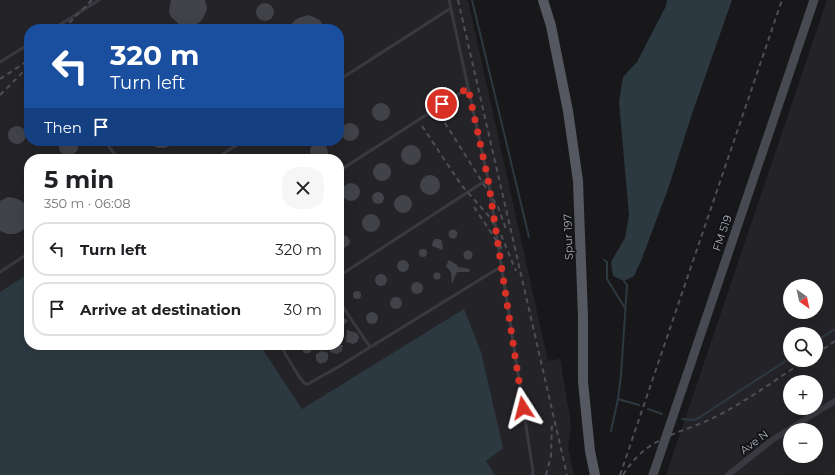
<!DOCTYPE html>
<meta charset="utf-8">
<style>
:root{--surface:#fff;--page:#f6f6f6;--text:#202124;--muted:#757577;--line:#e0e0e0}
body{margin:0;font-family:Montserrat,sans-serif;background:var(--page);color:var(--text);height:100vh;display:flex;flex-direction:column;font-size:15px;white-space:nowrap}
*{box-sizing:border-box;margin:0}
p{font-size:13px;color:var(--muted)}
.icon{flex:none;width:22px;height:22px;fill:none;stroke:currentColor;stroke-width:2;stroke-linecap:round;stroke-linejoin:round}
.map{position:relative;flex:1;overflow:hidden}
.panel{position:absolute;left:24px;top:154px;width:320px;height:196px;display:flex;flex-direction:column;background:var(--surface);border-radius:16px;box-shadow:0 4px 16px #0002}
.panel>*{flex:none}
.banner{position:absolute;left:24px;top:24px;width:320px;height:122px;border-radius:16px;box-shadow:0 4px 16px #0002;background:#1a4fa0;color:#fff;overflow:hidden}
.needle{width:26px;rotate:147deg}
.buttons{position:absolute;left:783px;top:279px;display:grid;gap:8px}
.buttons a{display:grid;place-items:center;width:40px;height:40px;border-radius:50%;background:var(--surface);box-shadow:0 4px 16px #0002;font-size:20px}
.pin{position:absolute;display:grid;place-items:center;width:34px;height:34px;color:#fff;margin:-17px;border:2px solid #fff;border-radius:50%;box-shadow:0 1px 4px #0007}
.me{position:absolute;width:44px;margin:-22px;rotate:351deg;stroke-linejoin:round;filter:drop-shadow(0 0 3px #0008)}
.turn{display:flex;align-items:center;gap:14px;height:84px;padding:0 20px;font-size:18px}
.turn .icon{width:52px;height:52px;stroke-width:2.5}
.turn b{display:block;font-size:28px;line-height:34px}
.then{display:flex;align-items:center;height:38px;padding:0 20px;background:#0003;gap:8px;font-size:15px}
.round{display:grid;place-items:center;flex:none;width:42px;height:42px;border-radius:16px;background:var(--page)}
.headline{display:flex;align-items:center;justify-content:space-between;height:68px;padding:0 20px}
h1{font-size:24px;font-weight:700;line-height:30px}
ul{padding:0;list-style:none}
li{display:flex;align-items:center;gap:12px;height:54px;margin:0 8px 6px;padding:0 12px;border:2px solid var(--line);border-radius:16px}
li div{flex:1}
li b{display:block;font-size:15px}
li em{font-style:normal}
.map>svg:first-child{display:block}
.built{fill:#242428;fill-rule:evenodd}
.water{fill:#2d3941}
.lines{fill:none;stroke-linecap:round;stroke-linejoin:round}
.stream{stroke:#2d3941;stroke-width:2}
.building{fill:#424348}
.lane{stroke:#393a40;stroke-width:3}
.street{stroke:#393a40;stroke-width:6}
.secondary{stroke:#474a51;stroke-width:9}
.primary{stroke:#555860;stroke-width:10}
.rail{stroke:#4c4f56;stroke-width:2;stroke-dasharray:5 4;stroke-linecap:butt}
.route{stroke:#d93025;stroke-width:7;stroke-dasharray:0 12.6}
.labels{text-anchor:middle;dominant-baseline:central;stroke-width:4;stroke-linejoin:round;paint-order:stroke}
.street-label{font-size:11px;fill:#aab0bc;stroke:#131316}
</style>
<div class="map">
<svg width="835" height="475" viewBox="0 0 835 475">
<rect width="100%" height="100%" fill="#18181b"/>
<!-- built -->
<g class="built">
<path d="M 0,0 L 468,0 L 548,361 L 560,359 L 571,425 L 568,448 L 574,475 L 495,475 L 486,461 L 464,310 L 302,409 L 260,345 L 339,345 L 339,159 L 29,159 L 29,273 L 0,292 ZM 29,29 L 339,29 L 339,141 L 29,141 Z"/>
<path d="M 827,0 L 835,0 L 835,475 L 666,475 ZM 790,286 L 816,286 L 816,312 L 790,312 ZM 790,334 L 816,334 L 816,360 L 790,360 ZM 790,382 L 816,382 L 816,408 L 790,408 ZM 790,430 L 816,430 L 816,456 L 790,456 Z"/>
</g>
<!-- water -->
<g class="water">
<path d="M 667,0 L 732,0 L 692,114 L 668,189 L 641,261 L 634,276 L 624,281 L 613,276 L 611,262 L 625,238 L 629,215 L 619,102 L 623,77 L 637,62 L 666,6 Z"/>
<path d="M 29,273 L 29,345 L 260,345 L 302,409 L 464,309 L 481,352 L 503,448 L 486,461 L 495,475 L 0,475 L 0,292 Z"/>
</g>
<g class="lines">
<!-- stream -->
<g class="stream">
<path d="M 472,0 L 529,237"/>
<path d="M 604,260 L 607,262 L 607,279 L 625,308"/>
<path d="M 816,341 L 835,329"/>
<path d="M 618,399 L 639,405"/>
<path d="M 648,409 L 662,414"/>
<path d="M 682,419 L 694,420 L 700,417 L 790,358"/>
<path d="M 611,431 L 618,399 L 621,375 L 627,285 L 624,281"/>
</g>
</g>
<!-- building -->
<g class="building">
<path d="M 171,0 L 205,0 L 207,8 L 205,14 L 202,20 L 197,24 L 191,26 L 180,25 L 171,17 L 169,11 Z"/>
<circle cx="265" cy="12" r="9"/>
<path d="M 309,15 L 320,20 L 325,29 L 288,29 L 293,22 L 298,18 Z"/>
<circle cx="381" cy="112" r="9"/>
<circle cx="350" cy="132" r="9"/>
<circle cx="17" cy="135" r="9"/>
<path d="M 59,141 L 78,141 L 78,148 L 77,151 L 72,155 L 69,156 L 63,154 L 59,150 Z"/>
<path d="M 145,141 L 180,141 L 181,142 L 164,148 L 159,148 L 153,146 Z"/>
<path d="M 316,143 L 323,143 L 327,148 L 328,154 L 325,159 L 313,159 L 311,156 L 310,150 L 311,147 Z"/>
<circle cx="411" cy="155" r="10"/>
<circle cx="382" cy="172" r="9"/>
<circle cx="430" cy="185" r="10"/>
<circle cx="351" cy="192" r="9"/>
<circle cx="378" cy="198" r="6"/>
<circle cx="403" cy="204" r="9"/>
<path d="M 8,197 L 14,198 L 20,200 L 25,204 L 28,210 L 28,222 L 25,228 L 20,232 L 14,234 L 8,234 L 0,231 L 0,201 Z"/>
<circle cx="371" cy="223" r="9"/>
<circle cx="453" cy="234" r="4.5"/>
<path d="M 344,235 L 348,237 L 350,241 L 349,245 L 344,248 L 339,247 L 339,237 Z"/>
<path d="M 435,239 L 439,239 L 442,241 L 443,250 L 432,246 L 433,241 Z"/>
<circle cx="423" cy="253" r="4"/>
<circle cx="468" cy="255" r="4.5"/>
<circle cx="403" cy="266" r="6"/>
<path d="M 449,260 L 457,265 L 458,267 L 470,269 L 469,272 L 457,272 L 452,284 L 451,272 L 446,266 Z"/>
<circle cx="437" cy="276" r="3.5"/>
<circle cx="381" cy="280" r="6"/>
<circle cx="417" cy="288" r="6"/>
<circle cx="357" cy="295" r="4"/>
<circle cx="396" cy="303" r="6"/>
<circle cx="372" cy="318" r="6"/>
<path d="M 339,317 L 348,320 L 339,331 Z"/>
<path d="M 347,330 L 357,333 L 359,337 L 357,342 L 353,344 L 346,342 Z"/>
<circle cx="307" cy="349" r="4.5"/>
<path d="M 331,345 L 343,345 L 342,351 L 337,354 L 330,352 Z"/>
<path d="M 322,351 L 328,353 L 328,359 L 326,362 L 320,364 L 316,360 L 316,354 Z"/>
</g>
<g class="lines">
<!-- lane -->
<g class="lane">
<path d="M 449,0 L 488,179 L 533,471 L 532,475"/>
<path d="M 53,29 L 99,0"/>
<path d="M 0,62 L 29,44"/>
<path d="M 339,80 L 451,8"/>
<path d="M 105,141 L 118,159"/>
<path d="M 215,159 L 243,141"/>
<path d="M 339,171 L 468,88"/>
<path d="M 0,272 L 29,253"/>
<path d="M 339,276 L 488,179"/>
<path d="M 339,301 L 370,347"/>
<path d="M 280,345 L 298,375 L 305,384 L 308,384 L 338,367 L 502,266"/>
</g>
<!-- street -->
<path class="street" d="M 728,475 L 772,440 L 835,401"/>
<!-- secondary -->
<path class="secondary" d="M 653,475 L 814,0"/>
<!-- primary -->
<path class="primary" d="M 543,0 L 551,26 L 568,111 L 578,181 L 583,317 L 583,382 L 590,451 L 595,475"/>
<!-- rail -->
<g class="rail">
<path d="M 458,0 L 567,475"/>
<path d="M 63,29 L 92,0"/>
<path d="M 0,79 L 29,60"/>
<path d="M 0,95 L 29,66"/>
<path d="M 440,115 L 498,207 L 506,229"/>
<path d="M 422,126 L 462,186 L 488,215 L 501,235 L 516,271"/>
<path d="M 474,207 L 504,252"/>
<path d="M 816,354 L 835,341"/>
<path d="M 546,475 L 551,456 L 552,422"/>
<path d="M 620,475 L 782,0"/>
<path d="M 623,475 C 649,433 682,435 721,414 C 751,398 778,378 806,360"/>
</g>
</g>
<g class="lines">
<!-- route -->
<path class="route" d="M 442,104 L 468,88 L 488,179 L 523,408"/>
</g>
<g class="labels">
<!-- street labels -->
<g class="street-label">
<text transform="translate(722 233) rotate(-71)">FM 519</text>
<text transform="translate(568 237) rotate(-92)">Spur 197</text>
<text transform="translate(754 442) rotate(-37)">Ave N</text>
</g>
</g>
</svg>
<div class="buttons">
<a><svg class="needle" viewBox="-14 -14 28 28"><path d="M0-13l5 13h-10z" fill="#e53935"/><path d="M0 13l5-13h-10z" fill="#757577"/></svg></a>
<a><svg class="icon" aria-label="search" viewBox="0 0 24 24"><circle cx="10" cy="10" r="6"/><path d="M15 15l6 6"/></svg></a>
<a>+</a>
<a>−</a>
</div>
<div class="pin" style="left:442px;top:104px;background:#d93025"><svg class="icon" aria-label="arrive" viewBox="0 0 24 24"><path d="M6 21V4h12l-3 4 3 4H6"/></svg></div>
<svg class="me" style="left:523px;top:408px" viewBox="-20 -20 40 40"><path d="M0-17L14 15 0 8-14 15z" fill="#d93025" stroke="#fff" stroke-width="4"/></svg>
<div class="banner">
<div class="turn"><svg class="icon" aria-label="left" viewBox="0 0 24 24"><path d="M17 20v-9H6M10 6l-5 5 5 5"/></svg><div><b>320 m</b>Turn left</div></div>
<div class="then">Then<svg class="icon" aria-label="arrive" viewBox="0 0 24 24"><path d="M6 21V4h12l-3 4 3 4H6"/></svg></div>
</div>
<section class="panel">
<div class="headline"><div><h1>5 min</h1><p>350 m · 06:08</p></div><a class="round"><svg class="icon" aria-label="close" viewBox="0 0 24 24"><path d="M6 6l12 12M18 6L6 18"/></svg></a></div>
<ul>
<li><svg class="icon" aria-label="left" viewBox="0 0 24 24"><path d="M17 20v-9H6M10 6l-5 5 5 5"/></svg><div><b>Turn left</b></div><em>320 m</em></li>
<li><svg class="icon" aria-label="arrive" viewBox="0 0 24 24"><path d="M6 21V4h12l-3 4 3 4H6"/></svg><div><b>Arrive at destination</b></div><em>30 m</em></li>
</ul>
</section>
</div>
